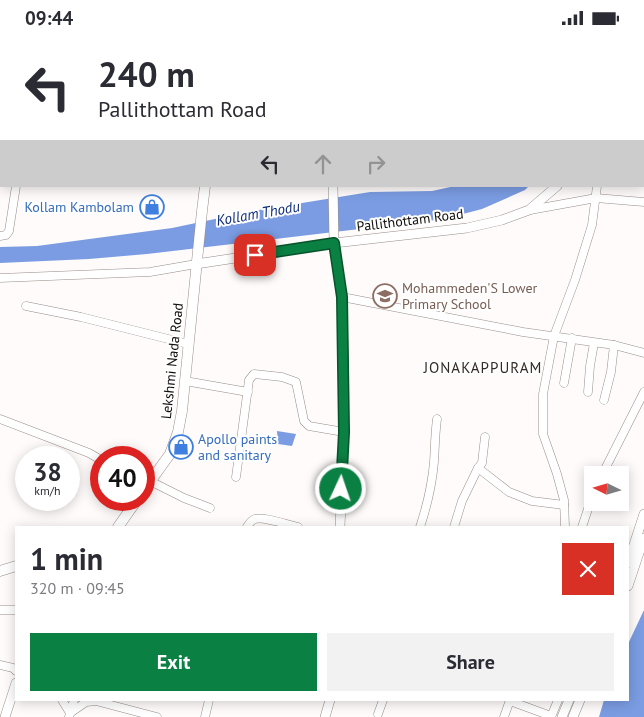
<!DOCTYPE html>
<meta charset="utf-8">
<style>
:root{--surface:#fff;--page:#f2f2f3;--text:#2b2b33;--muted:#7c7c81;--accent:#0b8043}
body{margin:0;font-family:"PT Sans",sans-serif;background:var(--page);color:var(--text);height:100vh;display:flex;flex-direction:column;font-size:19px;white-space:nowrap}
*{box-sizing:border-box;margin:0}
p{font-size:16px;color:var(--muted)}
.icon{flex:none;width:28px;height:28px;fill:none;stroke:currentColor;stroke-width:2;stroke-linecap:round;stroke-linejoin:round}
.map{position:relative;flex:1;overflow:hidden}
.side{position:absolute;left:15px;top:491px;width:614px;height:175px;display:flex;flex-direction:column;background:var(--surface);border-radius:0px;box-shadow:0 2px 12px #0003}
.side>*{flex:none}
.guide{position:absolute;left:0px;top:0px;width:645px;height:152px;box-shadow:0 2px 12px #0003;background:#fff;color:var(--text);overflow:hidden}
.needle{width:32px;rotate:275deg}
.fabs{position:absolute;left:584px;top:431px;display:grid;gap:10px}
.fabs a{display:grid;place-items:center;width:45px;height:45px;border-radius:0px;background:var(--surface);box-shadow:0 2px 12px #0003;font-size:25px}
.speed{position:absolute;left:15px;top:411px;display:flex;gap:10px;font-size:25px;font-weight:700;text-align:center}
.speed>*{display:grid;place-content:center;width:65px;height:65px;border-radius:50%;background:var(--surface);box-shadow:0 2px 12px #0003;line-height:1}
.speed small{font-size:12px;font-weight:400}
.speed .limit{border:8px solid #d22;background:#fff;color:#111}
.pin{position:absolute;display:grid;place-items:center;width:42px;height:42px;color:#fff;margin:-21px;border-radius:10px;box-shadow:0 2px 8px #0006}
.me{position:absolute;width:55px;margin:-28px;rotate:3deg;stroke-linejoin:round;filter:drop-shadow(0 0 4px #0008)}
.turn{display:flex;align-items:center;gap:18px;height:105px;padding:0 15px;font-size:22px}
.turn .icon{width:65px;height:65px;stroke-width:2.5}
.turn b{display:block;font-size:35px;line-height:42px}
.lanes{display:flex;align-items:center;height:48px;padding:0 15px;background:#0003;justify-content:center;gap:25px;direction:ltr}
.lanes .off{opacity:.35}
.round{display:grid;place-items:center;flex:none;width:52px;height:52px;border-radius:0px;background:var(--page)}
.head{display:flex;align-items:center;justify-content:space-between;height:85px;padding:0 15px}
h1{font-size:30px;font-weight:700;line-height:38px}
.cta{display:flex;gap:10px;margin-top:auto;padding:10px 15px}
.cta a{flex:1;height:58px;border-radius:0px;background:var(--accent);color:#fff;font-size:20px;font-weight:700;line-height:58px;text-align:center}
.cta a+a{background:var(--page);color:var(--text)}
.status{display:flex;justify-content:space-between;align-items:center;height:35px;padding:0 25px;background:var(--surface);direction:ltr}
.status svg{height:14px;fill:currentColor}
.map>svg:first-child{display:block}
.water{fill:#7b9ce2}
.lines{fill:none;stroke-linecap:round;stroke-linejoin:round}
.canal{stroke:#7b9ce2;stroke-width:8}
.minor-casing{stroke:#988d89;stroke-width:9}
.tertiary-casing{stroke:#988d89;stroke-width:10}
.secondary-casing{stroke:#988d89;stroke-width:11}
.minor{stroke:#fff;stroke-width:8}
.tertiary{stroke:#fff;stroke-width:9}
.secondary{stroke:#fff;stroke-width:10}
.route-casing{stroke:#07532c;stroke-width:12}
.route{stroke:#0b8043;stroke-width:9}
.labels{text-anchor:middle;dominant-baseline:central;stroke-width:4;stroke-linejoin:round;paint-order:stroke}
.shop-label{font-size:14px;fill:#366cbe;stroke:#fff;text-anchor:end}
.street-label{font-size:14px;fill:#120e0c;stroke:#fff}
.education-label{font-size:14px;fill:#785e54;stroke:#fff;text-anchor:start}
.water-label{font-size:15px;font-style:italic;fill:#0d2b7a;stroke:#fff}
.neighbourhood-label{font-size:15px;letter-spacing:1px;fill:#332a26;stroke:#fff}
</style>
<div class="status"><b>09:44</b><svg viewBox="0 0 49 12"><path d="M0 12V9h3v3zM5 12V6h3v6zM10 12V3h3v9zM15 12V0h3v12zM26 1h20v11H26zM47 4h2v5h-2z"/></svg></div>
<div class="map">
<svg width="644" height="682" viewBox="0 0 644 682">
<rect width="100%" height="100%" fill="#fefbfa"/>
<!-- water -->
<g class="water">
<path d="M 455,151 L 529,151 L 525,155 L 482,174 L 444,184 L 147,219 L 89,224 L 0,228 L 0,212 L 37,211 L 172,193 L 253,176 L 370,157 L 432,156 Z"/>
<path d="M 277,396 L 296,399 L 292,411 L 278,409 Z"/>
<path d="M 644,575 L 644,682 L 599,682 L 604,665 L 628,665 L 628,609 Z"/>
</g>
<g class="lines">
<!-- canal -->
<path class="canal" d="M 628,1 L 628,0"/>
<!-- minor casing -->
<g class="minor-casing">
<g id="minor">
<path d="M 513,0 L 513,1"/>
<path d="M 50,1 L 50,0"/>
<path d="M 545,1 L 545,0"/>
<path d="M 572,1 L 572,0"/>
<path d="M 0,50 L 1,50"/>
<path d="M 0,131 L 1,131"/>
<path d="M 530,175 L 596,163 L 644,167"/>
<path d="M 0,201 L 6,200 L 9,196 L 16,151"/>
<path d="M 0,243 L 150,237 L 196,229"/>
<path d="M 342,262 L 523,297 L 614,310 L 644,318"/>
<path d="M 26,271 L 81,282 L 188,309"/>
<path d="M 185,346 L 248,357"/>
<path d="M 564,348 L 572,303"/>
<path d="M 588,357 L 590,331 L 594,308"/>
<path d="M 604,365 L 611,337 L 614,310"/>
<path d="M 0,384 L 89,418 L 101,425"/>
<path d="M 485,402 L 482,428 L 478,433 L 509,457 L 532,466 L 564,470"/>
<path d="M 602,440 L 644,357"/>
<path d="M 236,442 L 249,345 L 254,339 L 282,342 L 296,347 L 304,386 L 309,391 L 344,397"/>
<path d="M 144,443 L 184,463 L 210,473"/>
<path d="M 247,492 C 249,489 251,485 255,484 C 263,481 288,490 298,492"/>
<path d="M 420,492 C 427,471 432,450 434,427 C 435,412 435,399 437,384"/>
<path d="M 454,492 L 462,466 L 478,433"/>
<path d="M 565,492 L 564,465 L 557,439 L 543,399 L 543,359 L 554,301 L 575,245 L 592,190 L 597,151"/>
<path d="M 582,492 L 592,462"/>
<path d="M 0,575 L 16,575"/>
<path d="M 0,630 L 13,633 L 16,636"/>
<path d="M 62,665 L 70,678 L 69,682"/>
<path d="M 510,666 L 551,681"/>
<path d="M 70,678 L 86,667 L 96,666 L 157,682"/>
<path d="M 70,678 L 74,665"/>
<path d="M 378,679 L 383,665"/>
<path d="M 205,682 L 209,665"/>
<path d="M 504,682 L 510,665"/>
<path d="M 551,682 L 558,665"/>
</g>
</g>
<!-- tertiary casing -->
<g class="tertiary-casing">
<g id="tertiary">
<path d="M 295,1 L 295,0"/>
<path d="M 644,32 L 644,31"/>
<path d="M 333,151 L 334,208 L 342,262 L 344,341 L 344,397 L 340,492"/>
<path d="M 196,229 L 334,208 L 467,193 L 502,185 L 529,175 L 557,151"/>
<path d="M 628,528 L 644,479"/>
<path d="M 628,551 L 644,503"/>
<path d="M 5,682 L 16,648"/>
<path d="M 325,682 L 330,665"/>
<path d="M 562,682 L 569,665"/>
<path d="M 573,682 L 580,665"/>
</g>
</g>
<!-- secondary casing -->
<g class="secondary-casing">
<g id="secondary">
<path d="M 111,0 L 117,1"/>
<path d="M 222,1 L 222,0"/>
<path d="M 354,1 L 355,0"/>
<path d="M 144,455 L 170,419 L 178,397 L 182,376 L 202,176 L 205,151"/>
<path d="M 118,492 L 137,465"/>
<path d="M 0,536 L 16,531"/>
</g>
</g>
<!-- minor -->
<use href="#minor" class="minor"/>
<!-- tertiary -->
<use href="#tertiary" class="tertiary"/>
<!-- secondary -->
<use href="#secondary" class="secondary"/>
</g>
<g class="lines">
<!-- route casing -->
<g class="route-casing">
<path id="route" d="M 255,220 L 334,208 L 342,262 L 344,397 L 341,454"/>
</g>
<!-- route -->
<use href="#route" class="route"/>
</g>
<!-- icons -->
<defs>
<g id="shop-ring" transform="scale(1.25)"><circle r="9.5" fill="#fff" stroke="#3f7fe0" stroke-width="1.5"/><path d="M-5-2.5h2.3a2.7 3.5 0 0 1 5.4 0H5L5.5 6h-11ZM-1.5-2.5h3a1.5 2.3 0 0 0-3 0Z" fill="#3f7fe0"/></g>
<g id="school-ring" transform="scale(1.25)"><circle r="9.5" fill="#fff" stroke="#8d6e63" stroke-width="1.5"/><path d="M0-5L7-2L0 1L-7-2ZM-4 1L0 2.5L4 1V4Q0 6-4 4Z" fill="#8d6e63"/></g>
</defs>
<g fill-rule="evenodd">
<use href="#shop-ring" x="152" y="172"/>
<use href="#school-ring" x="385" y="261"/>
<use href="#shop-ring" x="181" y="412"/>
</g>
<g class="labels">
<!-- shop labels -->
<g class="shop-label">
<text x="134" y="172">Kollam Kambolam</text>
<text x="198" y="404" text-anchor="start">Apollo paints<tspan x="198" dy="16">and sanitary</tspan></text>
</g>
<!-- street labels -->
<g class="street-label">
<text transform="translate(410 185) rotate(-7)">Pallithottam Road</text>
<text transform="translate(172 326) rotate(-84)">Lekshmi Nada Road</text>
</g>
<!-- education labels -->
<g class="education-label">
<text x="402" y="253">Mohammeden'S Lower<tspan x="402" dy="16">Primary School</tspan></text>
</g>
<!-- water labels -->
<g class="water-label">
<text transform="translate(258 178) rotate(-10)">Kollam Thodu</text>
</g>
<!-- neighbourhood labels -->
<g class="neighbourhood-label">
<text x="483" y="332">JONAKAPPURAM</text>
</g>
</g>
</svg>
<div class="fabs">
<a><svg class="needle" viewBox="-14 -14 28 28"><path d="M0-13l5 13h-10z" fill="#e53935"/><path d="M0 13l5-13h-10z" fill="#7c7c81"/></svg></a>
</div>
<div class="speed"><div>38<small>km/h</small></div><div class="limit">40</div></div>
<div class="pin" style="left:255px;top:220px;background:#d93025"><svg class="icon" aria-label="arrive" viewBox="0 0 24 24"><path d="M6 21V4h12l-3 4 3 4H6"/></svg></div>
<svg class="me" style="left:341px;top:454px" viewBox="-20 -20 40 40"><circle r="17" fill="#0b8043" stroke="#fff" stroke-width="3"/><path d="M0-11L8 9 0 5-8 9z" fill="#fff"/></svg>
<div class="guide">
<div class="turn"><svg class="icon" aria-label="left" viewBox="0 0 24 24"><path d="M17 20v-9H6M10 6l-5 5 5 5"/></svg><div><b>240 m</b>Pallithottam Road</div></div>
<div class="lanes"><svg class="icon" aria-label="left" viewBox="0 0 24 24"><path d="M17 20v-9H6M10 6l-5 5 5 5"/></svg><svg class="icon off" aria-label="ahead" viewBox="0 0 24 24"><path d="M12 20V5M6 11l6-6 6 6"/></svg><svg class="icon off" aria-label="right" viewBox="0 0 24 24"><path d="M7 20v-9h11M14 6l5 5-5 5"/></svg></div>
</div>
<section class="side">
<div class="head"><div><h1>1 min</h1><p>320 m · 09:45</p></div><a class="round" style="background:#d93025;color:#fff"><svg class="icon" aria-label="close" viewBox="0 0 24 24"><path d="M6 6l12 12M18 6L6 18"/></svg></a></div>
<div class="cta"><a>Exit</a><a>Share</a></div>
</section>
</div>
